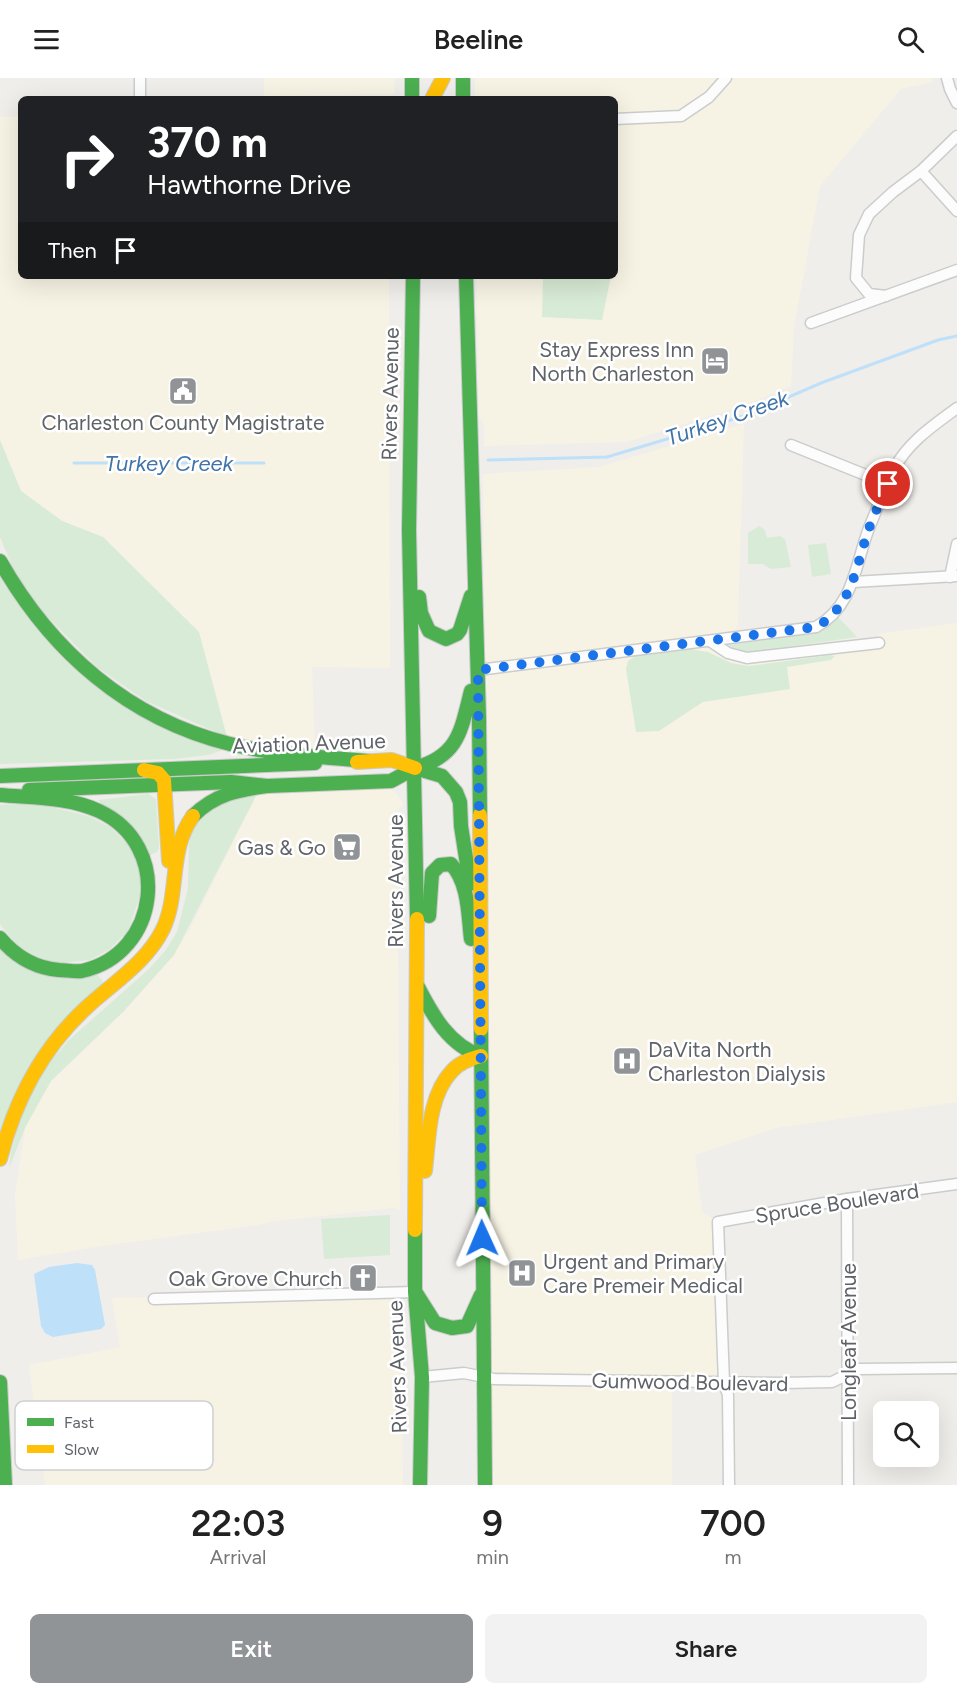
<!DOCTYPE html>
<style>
:root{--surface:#fff;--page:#f2f2f2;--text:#222;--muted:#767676;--accent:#919496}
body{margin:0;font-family:Figtree,sans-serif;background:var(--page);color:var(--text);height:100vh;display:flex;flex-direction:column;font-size:22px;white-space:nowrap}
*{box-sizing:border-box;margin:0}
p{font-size:20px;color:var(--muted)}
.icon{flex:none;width:33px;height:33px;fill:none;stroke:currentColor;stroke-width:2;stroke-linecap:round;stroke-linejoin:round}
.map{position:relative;height:1407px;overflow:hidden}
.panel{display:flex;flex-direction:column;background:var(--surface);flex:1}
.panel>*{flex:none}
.hud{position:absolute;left:18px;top:18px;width:600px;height:183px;border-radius:9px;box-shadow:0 6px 24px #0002;background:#202124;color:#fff;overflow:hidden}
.controls{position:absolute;left:873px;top:1323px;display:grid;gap:12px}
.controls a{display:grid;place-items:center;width:66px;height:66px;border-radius:9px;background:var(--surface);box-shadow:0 6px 24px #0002;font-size:30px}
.pin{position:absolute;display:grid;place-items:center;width:51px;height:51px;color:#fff;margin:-26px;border:3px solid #fff;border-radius:50%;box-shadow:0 2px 6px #0007}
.me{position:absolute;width:66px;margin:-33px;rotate:359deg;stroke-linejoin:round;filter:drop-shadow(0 0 4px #0008)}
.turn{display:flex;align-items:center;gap:21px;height:126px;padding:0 30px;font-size:27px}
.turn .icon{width:78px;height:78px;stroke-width:2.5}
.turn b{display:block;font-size:42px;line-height:51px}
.then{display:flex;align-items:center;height:57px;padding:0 30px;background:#0003;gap:12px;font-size:22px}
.eta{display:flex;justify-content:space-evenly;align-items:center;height:102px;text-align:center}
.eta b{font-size:36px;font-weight:600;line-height:42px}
.button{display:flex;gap:12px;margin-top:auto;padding:12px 30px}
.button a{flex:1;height:69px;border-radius:9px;background:var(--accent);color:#fff;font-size:24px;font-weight:600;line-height:69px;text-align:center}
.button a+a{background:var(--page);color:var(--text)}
header{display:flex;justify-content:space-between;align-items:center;height:78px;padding:0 30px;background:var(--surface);font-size:27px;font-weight:600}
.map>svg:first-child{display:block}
.commercial{fill:#f7f3e4}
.green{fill:#d8ebd6}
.water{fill:#bfe0f9}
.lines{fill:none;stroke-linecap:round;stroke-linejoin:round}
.stream{stroke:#bfe0f9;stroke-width:3}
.street-casing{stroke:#cbcccc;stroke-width:13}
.fast-casing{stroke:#cacacb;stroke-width:16}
.slow-casing{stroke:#cacacb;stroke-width:16}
.street{stroke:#fdfcfc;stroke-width:10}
.fast{stroke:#4caf50;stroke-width:14}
.slow{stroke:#ffc107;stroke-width:14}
.route{stroke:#1a73e8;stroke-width:10;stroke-dasharray:0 18}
.labels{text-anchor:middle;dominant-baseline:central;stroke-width:5;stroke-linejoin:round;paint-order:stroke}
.poi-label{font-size:21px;fill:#5f6368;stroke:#fff;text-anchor:end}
.street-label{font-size:21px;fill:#5f6368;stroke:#fff}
.water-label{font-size:22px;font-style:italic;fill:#4174aa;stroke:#fff}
.key{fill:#fff;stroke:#cfd0d2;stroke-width:1.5}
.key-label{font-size:16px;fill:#5f6368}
</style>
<header><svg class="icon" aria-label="menu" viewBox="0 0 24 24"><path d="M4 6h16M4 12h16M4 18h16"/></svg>Beeline<svg class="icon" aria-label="search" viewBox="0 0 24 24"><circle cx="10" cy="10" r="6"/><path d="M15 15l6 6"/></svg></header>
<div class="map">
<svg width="957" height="1407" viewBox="0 0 957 1407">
<rect width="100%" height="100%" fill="#efeeea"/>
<!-- commercial -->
<g class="commercial">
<path d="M 264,0 L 395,0 L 394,16 L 264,18 Z"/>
<path d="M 475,0 L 932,0 L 933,4 L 901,11 L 820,108 L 794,249 L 791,308 L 745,327 L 626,364 L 484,368 L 484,346 L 479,339 L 476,198 L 615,198 L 615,21 L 475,21 Z"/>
<path d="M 21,38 L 21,198 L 389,198 L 390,590 L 312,589 L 315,671 L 227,659 L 103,459 L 62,443 L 21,413 L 0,362 L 0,39 Z"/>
<path d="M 744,346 L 738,547 L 732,560 L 711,562 L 747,580 L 879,565 L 877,556 L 957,545 L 957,1024 L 776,1050 L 695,1077 L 702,1134 L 718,1144 L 724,1305 L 672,1304 L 672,1407 L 493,1407 L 483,396 L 599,389 Z"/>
<path d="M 374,711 L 388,711 L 394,713 L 402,723 L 403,727 L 398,732 L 397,756 L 400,1132 L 393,1130 L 276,1143 L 257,1147 L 102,1168 L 18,1182 L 15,1117 L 25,1050 L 51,1003 L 123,934 L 174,877 L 190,851 L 257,716 Z"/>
<path d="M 401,1214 L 403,1407 L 45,1407 L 29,1287 L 120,1269 L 112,1220 Z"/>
</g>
<!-- green -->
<g class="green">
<path d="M 543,198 L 611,198 L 602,242 L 542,239 Z"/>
<path d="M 0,362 L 21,413 L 62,443 L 103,459 L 199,554 L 227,659 L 146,623 L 97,589 L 41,532 L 16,497 L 0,459 Z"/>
<path d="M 759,448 L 765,452 L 767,460 L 780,458 L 785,461 L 791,489 L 771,491 L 763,486 L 748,486 L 748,455 Z"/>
<path d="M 826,465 L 831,496 L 812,499 L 808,467 Z"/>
<path d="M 0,497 L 52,568 L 223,672 L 208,677 L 174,681 L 0,686 Z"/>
<path d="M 837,538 L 857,559 L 751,574 L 737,573 L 729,567 L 810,553 Z"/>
<path d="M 690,571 L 708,574 L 731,585 L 749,588 L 831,577 L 835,578 L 831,582 L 787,589 L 790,611 L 703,624 L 659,653 L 636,654 L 626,591 L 628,583 L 635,578 Z"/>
<path d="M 148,716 L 156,721 L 159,770 L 157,774 L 150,777 L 98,722 Z"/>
<path d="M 257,716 L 174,877 L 123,934 L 51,1003 L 25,1050 L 9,1090 L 11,1074 L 21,1037 L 41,994 L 69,962 L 149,891 L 165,873 L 177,854 L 188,810 L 189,765 L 193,749 L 224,720 Z"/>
<path d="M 18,726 L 39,726 L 88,738 L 110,749 L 129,767 L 140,790 L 143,809 L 128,853 L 110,871 L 90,882 L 60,885 L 32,878 L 15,865 L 0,846 L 0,727 Z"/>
<path d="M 0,870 L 95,894 L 104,905 L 0,1052 Z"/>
<path d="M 390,1137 L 390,1177 L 324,1181 L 321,1141 Z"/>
</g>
<!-- water -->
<path class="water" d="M 77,1185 L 92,1187 L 95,1192 L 105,1247 L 101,1251 L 53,1259 L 45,1255 L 41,1248 L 34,1196 L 49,1189 Z"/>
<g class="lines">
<!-- stream -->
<g class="stream">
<path d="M 488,382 L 607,379 L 747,337 L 821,305 L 938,262 L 957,258"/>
<path d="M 74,385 L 264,385"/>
</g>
<!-- street casing -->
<g class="street-casing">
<g id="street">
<path d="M 947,0 L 950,11 L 957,25"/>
<path d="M 140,21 L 140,0"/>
<path d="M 615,41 L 681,38 L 709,19 L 726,0"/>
<path d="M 921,93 L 957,133"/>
<path d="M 886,218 L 869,216 L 856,200 L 859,157 L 869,136 L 893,114 L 921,93 L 957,58"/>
<path d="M 811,245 L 957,192"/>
<path d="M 791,367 L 888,406"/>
<path d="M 950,499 L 957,466"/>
<path d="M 853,504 L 957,498"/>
<path d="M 710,563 L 728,575 L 747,580 L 879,565"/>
<path d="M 478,592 L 816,549 C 854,528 855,487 869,450 C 877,431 885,409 894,391 C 908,364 934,347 957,330"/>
<path d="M 847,1121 L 848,1407"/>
<path d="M 154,1221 L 415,1214"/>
<path d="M 422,1299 L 464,1295 L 494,1301 L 783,1305 L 832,1304 L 859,1291 L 957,1290"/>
<path d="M 729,1407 L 728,1317 L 724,1305 L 718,1144 L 847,1121 L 957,1106"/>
</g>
</g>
<!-- fast casing -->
<g class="fast-casing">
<g id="fast">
<path d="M 412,0 L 412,21"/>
<path d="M 463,0 L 463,21"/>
<path d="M 413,198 L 409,452 L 417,841"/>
<path d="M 466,198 L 479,640 L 480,737"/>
<path d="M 0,483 C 51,573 128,641 230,666 C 275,677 322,679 367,683"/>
<path d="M 419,519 L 421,535 L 429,553 L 446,561 L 457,556 L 460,552 L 471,518"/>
<path d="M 415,690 L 442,698 L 456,714 L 460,724 L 461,748 L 470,806"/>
<path d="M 415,690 C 459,678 461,652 471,613"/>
<path d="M 0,698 L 315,685"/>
<path d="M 29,712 L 231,704 L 267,708 L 391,703 L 415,690"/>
<path d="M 0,717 C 33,720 69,719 99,733 C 173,767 160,876 82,893 C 75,894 66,892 59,892 C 35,890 15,878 0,860"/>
<path d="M 193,738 C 215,716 238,712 267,708"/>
<path d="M 429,838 L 432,795 L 440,787 L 451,786 C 469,805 468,837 471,861"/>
<path d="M 418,909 C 433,938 449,967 481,978"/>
<path d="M 481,951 L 485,1407"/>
<path d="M 415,1152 L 415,1214 L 422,1299 L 420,1407"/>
<path d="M 416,1215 L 435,1245 L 452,1250 L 467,1248 L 481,1217"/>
<path d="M 0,1304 L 5,1407"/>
</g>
</g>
<!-- slow casing -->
<g class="slow-casing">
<g id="slow">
<path d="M 432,21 L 443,0"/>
<path d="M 357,684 L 392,682 L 415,690"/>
<path d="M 144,692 L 158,695 L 164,702 L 169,783"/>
<path d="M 480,737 L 481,951"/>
<path d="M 0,1081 C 15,1022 42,970 87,929 C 113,905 147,884 163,851 C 180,815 168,772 193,738"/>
<path d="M 425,1093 C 429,1061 428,1018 452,993 C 460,984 470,981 481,978"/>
<path d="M 415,1152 L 417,841"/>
</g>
</g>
<!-- street -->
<use href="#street" class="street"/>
<!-- fast -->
<use href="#fast" class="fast"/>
<!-- slow -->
<use href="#slow" class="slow"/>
</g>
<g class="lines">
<!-- route -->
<path class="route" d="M 482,1160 L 478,592 L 816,549 C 852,529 856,489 868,453 C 874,437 881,421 888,406"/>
</g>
<!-- icons -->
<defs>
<g id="hotel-square" transform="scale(1.5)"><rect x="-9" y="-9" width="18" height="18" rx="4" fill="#919496" stroke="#fff"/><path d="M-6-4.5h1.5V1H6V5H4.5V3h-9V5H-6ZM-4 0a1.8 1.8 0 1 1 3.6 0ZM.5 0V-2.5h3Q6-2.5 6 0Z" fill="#fff"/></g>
<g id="civic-square" transform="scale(1.5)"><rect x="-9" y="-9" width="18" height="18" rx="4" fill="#919496" stroke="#fff"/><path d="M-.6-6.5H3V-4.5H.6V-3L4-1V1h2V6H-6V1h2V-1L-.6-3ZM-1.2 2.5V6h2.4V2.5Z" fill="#fff"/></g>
<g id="supermarket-square" transform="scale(1.5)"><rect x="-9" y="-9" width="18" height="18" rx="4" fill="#919496" stroke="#fff"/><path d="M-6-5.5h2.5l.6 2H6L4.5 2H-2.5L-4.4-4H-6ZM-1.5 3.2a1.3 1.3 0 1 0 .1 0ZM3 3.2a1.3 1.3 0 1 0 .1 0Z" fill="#fff"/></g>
<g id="hospital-square" transform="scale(1.5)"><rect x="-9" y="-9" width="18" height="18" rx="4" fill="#919496" stroke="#fff"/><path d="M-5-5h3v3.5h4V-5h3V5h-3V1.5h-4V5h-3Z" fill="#fff"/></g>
<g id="church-square" transform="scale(1.5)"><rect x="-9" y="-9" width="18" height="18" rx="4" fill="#919496" stroke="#fff"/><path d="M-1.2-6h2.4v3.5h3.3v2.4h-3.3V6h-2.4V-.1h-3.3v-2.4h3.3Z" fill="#fff"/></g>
</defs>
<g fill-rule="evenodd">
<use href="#hotel-square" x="715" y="283"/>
<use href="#civic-square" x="183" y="313"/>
<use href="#supermarket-square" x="347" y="769"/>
<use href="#hospital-square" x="627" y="983"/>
<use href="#hospital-square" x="522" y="1195"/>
<use href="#church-square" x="363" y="1200"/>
</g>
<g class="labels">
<!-- poi labels -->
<g class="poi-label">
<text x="694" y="271">Stay Express Inn<tspan x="694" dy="24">North Charleston</tspan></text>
<text x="183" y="344" text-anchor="middle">Charleston County Magistrate</text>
<text x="326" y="769">Gas &amp; Go</text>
<text x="648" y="971" text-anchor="start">DaVita North<tspan x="648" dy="24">Charleston Dialysis</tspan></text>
<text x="543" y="1183" text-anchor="start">Urgent and Primary<tspan x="543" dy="24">Care Premeir Medical</tspan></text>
<text x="342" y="1200">Oak Grove Church</text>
</g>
<!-- street labels -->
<g class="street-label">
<text transform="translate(390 316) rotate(-89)">Rivers Avenue</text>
<text transform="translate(309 665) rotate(-2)">Aviation Avenue</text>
<text transform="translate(395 803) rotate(-90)">Rivers Avenue</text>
<text transform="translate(837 1125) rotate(-9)">Spruce Boulevard</text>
<text transform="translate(848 1264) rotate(-90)">Longleaf Avenue</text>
<text transform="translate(397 1289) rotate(-92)">Rivers Avenue</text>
<text transform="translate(690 1304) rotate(1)">Gumwood Boulevard</text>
</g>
<!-- water labels -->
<g class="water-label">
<text transform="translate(727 340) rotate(-19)">Turkey Creek</text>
<text x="169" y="385">Turkey Creek</text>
</g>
</g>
<!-- legend -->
<rect x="15" y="1323" width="198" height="69" rx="9" class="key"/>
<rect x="27" y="1340" width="27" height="8" fill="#4caf50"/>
<rect x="27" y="1367" width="27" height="8" fill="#ffc107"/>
<g class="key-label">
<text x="64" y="1350">Fast</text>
<text x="64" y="1377">Slow</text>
</g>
</svg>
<div class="controls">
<a><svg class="icon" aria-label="search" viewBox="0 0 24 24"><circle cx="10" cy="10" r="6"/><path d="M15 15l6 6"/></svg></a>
</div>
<div class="pin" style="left:888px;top:406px;background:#d93025"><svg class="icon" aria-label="arrive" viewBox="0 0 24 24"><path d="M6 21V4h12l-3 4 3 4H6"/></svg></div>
<svg class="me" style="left:482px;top:1160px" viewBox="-20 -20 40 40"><path d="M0-17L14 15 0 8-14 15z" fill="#1a73e8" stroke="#fff" stroke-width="4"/></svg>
<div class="hud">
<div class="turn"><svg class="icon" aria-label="right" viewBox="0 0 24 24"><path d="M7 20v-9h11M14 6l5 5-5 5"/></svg><div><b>370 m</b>Hawthorne Drive</div></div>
<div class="then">Then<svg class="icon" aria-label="arrive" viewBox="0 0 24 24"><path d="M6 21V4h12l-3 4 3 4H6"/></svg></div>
</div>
</div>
<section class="panel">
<div class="eta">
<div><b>22:03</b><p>Arrival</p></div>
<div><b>9</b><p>min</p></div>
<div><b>700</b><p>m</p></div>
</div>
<div class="button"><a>Exit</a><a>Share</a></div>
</section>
